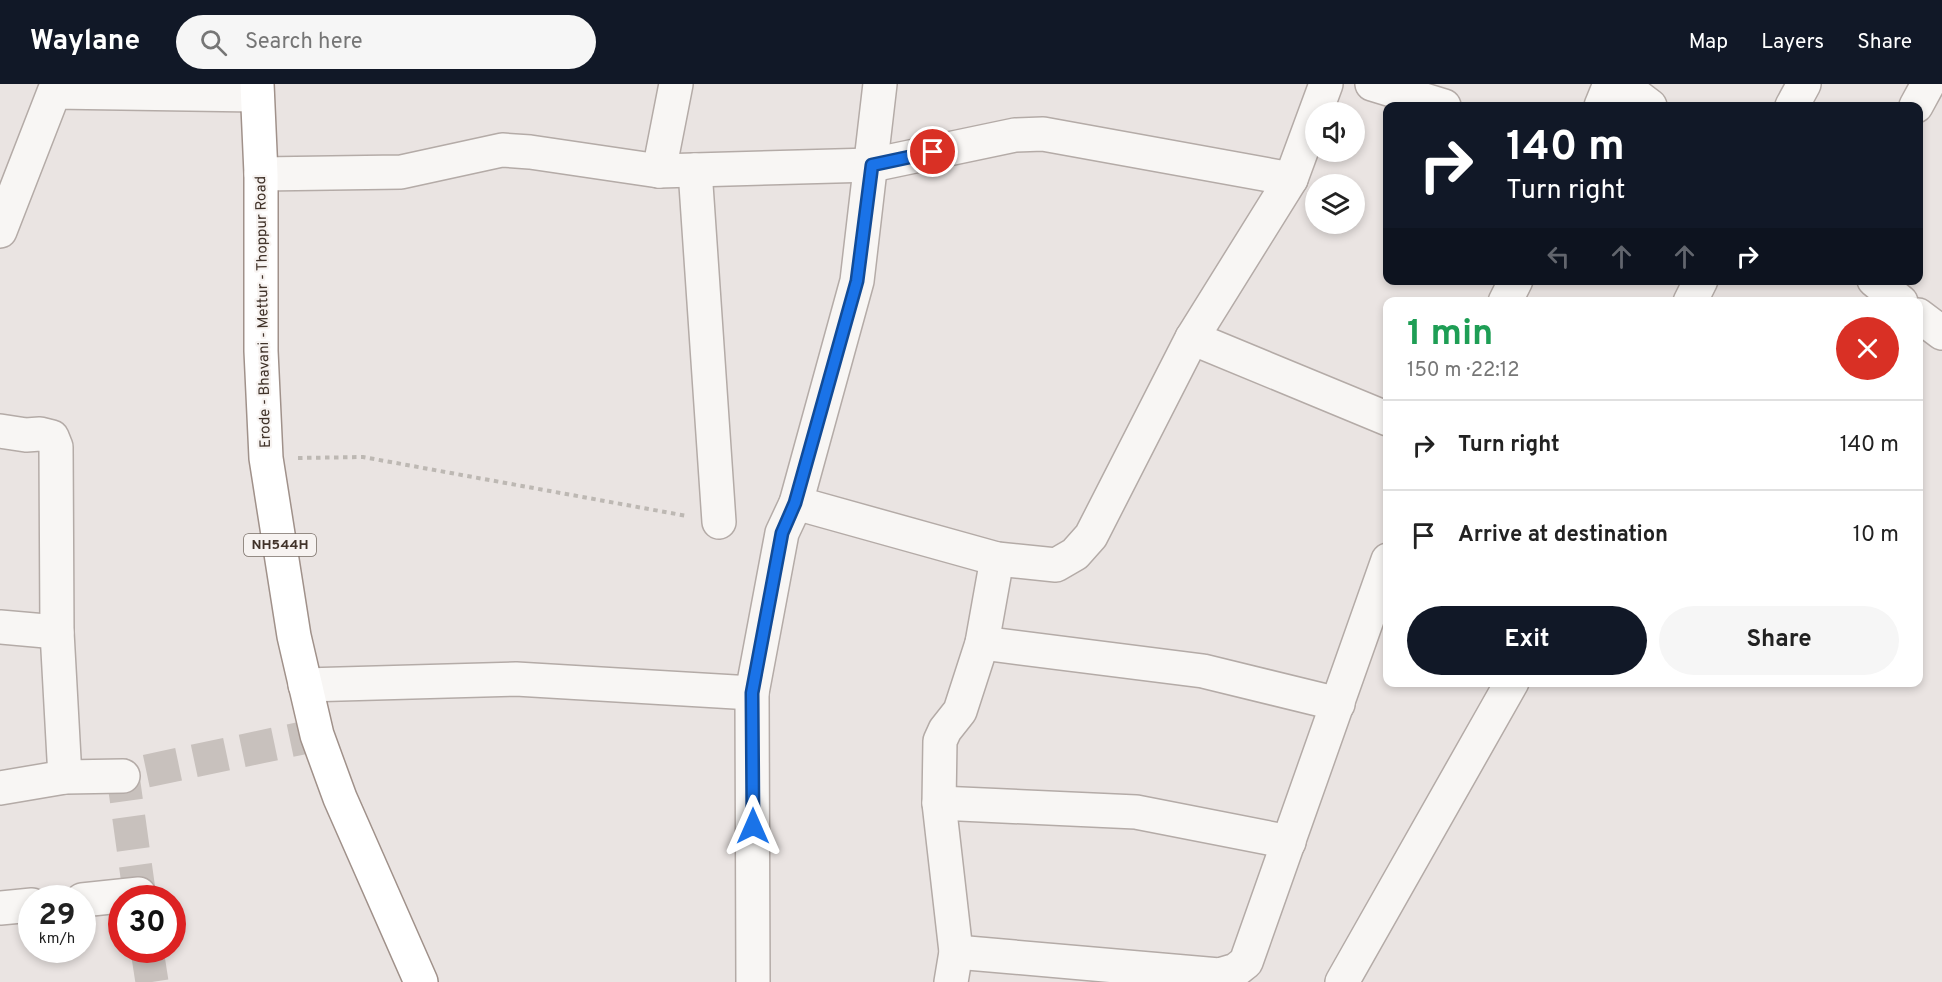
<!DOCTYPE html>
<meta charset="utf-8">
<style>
:root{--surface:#fff;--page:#f6f6f6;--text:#222;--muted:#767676;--line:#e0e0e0;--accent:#111827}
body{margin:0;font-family:Overpass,sans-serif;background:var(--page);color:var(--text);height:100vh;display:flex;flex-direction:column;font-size:22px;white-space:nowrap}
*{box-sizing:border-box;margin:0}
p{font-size:20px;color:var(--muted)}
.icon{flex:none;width:33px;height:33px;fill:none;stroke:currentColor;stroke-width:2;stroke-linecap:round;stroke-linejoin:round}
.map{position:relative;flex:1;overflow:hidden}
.sheet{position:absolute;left:1383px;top:213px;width:540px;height:390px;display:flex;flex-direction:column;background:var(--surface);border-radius:12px;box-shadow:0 3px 9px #0003}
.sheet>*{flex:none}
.guide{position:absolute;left:1383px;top:18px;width:540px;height:183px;border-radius:12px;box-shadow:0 3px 9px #0003;background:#111827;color:#fff;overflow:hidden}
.controls{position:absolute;left:1305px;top:18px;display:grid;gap:12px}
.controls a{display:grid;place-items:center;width:60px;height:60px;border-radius:50%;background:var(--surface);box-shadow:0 3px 9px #0003;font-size:30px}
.speed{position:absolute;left:18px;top:801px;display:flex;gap:12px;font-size:30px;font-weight:700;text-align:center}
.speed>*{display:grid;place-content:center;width:78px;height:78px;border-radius:50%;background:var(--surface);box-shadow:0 3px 9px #0003;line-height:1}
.speed small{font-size:15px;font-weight:400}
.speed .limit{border:9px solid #d22;background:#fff;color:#111}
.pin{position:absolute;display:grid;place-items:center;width:51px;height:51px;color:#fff;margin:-26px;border:3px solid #fff;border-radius:50%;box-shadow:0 2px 6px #0007}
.me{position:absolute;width:66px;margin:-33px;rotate:0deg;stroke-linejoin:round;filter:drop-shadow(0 0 4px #0008)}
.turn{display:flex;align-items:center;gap:21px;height:126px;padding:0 24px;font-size:27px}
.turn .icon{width:78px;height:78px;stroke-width:2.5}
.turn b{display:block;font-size:42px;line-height:51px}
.lanes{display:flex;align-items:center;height:57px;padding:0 24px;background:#0003;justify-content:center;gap:30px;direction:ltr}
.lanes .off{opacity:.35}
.round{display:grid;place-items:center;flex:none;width:63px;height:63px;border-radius:32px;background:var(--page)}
.headline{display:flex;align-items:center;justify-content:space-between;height:102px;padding:0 24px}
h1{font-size:36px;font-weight:700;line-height:45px;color:#1e9e55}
.primary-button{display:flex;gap:12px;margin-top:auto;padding:12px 24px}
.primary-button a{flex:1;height:69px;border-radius:36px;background:var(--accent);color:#fff;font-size:24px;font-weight:700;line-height:69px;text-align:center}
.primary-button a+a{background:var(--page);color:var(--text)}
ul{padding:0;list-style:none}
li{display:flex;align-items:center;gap:18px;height:90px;padding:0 24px;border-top:2px solid var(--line)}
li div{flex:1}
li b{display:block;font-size:22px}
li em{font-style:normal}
header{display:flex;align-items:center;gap:36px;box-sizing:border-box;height:84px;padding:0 30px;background:var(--accent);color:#fff}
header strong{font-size:28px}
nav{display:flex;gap:33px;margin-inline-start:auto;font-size:21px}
.search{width:420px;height:54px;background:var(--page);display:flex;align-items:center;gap:15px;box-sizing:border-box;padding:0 21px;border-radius:33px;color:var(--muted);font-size:22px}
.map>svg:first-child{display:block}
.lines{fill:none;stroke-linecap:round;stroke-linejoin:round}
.minor-tunnel{stroke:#c8c1bd;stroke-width:33;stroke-dasharray:33 16;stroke-linecap:butt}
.minor-casing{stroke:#b4aba7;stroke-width:36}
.highway-casing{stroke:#a0918a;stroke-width:36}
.path{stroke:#bdb8b3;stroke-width:4;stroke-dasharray:4.5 4.5;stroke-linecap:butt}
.minor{stroke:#f8f6f4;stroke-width:33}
.highway{stroke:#fff;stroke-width:33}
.route-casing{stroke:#114b97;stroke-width:15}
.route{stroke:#1a73e8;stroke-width:10}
.labels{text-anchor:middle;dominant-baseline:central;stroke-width:4.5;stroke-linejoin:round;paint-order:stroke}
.shield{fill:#f7f3f1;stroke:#786d66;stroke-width:1.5}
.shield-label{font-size:14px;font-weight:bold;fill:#41332a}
.street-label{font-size:15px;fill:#41332a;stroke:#f7f3f1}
</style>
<header>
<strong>Waylane</strong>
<div class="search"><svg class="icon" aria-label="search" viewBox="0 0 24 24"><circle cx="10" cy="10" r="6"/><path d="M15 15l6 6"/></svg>Search here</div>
<nav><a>Map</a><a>Layers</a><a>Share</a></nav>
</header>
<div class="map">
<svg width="1942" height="898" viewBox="0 0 1942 898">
<rect width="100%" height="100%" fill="#eae4e2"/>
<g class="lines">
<!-- minor-tunnel -->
<g class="minor-tunnel">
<path d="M 140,814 L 123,692 L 317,651"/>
<path d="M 147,866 L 152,898"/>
</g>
<!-- minor casing -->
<g class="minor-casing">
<g id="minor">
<path d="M 1372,0 L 1444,22"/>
<path d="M 1621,0 L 1650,22"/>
<path d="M 1601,22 L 1610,0"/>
<path d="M 1792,22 L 1804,0"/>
<path d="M 1916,22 L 1928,0"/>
<path d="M 695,86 L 719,438"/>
<path d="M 659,87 L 676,0"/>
<path d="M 261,90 L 401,88 L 502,66 L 530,68 L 659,87 L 872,81 L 1015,51 L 1043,50 L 1291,95"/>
<path d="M 0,147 L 54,8 L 257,11"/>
<path d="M 1874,196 L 1901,218"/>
<path d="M 1505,218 L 1516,196"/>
<path d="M 1690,218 L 1701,196"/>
<path d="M 1918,231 L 1942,249"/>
<path d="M 1192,254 L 1388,335"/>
<path d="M 0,347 L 26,351 L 40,350 L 52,353 L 56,363 L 57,548 L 65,693"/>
<path d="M 796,419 L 997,475 L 1056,481 L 1075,470 L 1091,452 L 1192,254 L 1291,95 L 1326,0"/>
<path d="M 0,543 L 57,548"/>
<path d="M 982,559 L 1203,587 L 1338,620"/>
<path d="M 305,601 L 516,595 L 752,609 L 782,449 L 796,419 L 857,197 L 880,0"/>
<path d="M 752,609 L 753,898"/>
<path d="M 0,704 L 65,693 L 123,692"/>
<path d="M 939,719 L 1136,728 L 1289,758"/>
<path d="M 82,816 L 139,810"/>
<path d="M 0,824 L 32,821"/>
<path d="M 956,868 L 1219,891 L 1236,886 L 1246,878 L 1388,476"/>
<path d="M 951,898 L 956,868 L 939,719 L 940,657 L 945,646 L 960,627 L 982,559 L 997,475"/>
<path d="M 1342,898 L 1512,598"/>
</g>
</g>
<!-- highway casing -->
<g class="highway-casing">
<path id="highway" d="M 257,0 L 261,90 L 261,267 L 266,374 L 294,552 L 317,651 L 340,714 L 421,898"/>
</g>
<!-- path -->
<path class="path" d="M 298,374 L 363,373 L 687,432"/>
<!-- minor -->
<use href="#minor" class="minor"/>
<!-- highway -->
<use href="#highway" class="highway"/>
</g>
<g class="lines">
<!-- route casing -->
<g class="route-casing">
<path id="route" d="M 753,742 L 752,609 L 782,449 L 795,419 L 857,197 L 872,81 L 933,68"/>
</g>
<!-- route -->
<use href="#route" class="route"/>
</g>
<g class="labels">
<!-- shield labels -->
<rect class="shield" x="244" y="450" width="72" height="22" rx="4.5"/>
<g class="shield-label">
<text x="280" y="461">NH544H</text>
</g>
<!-- street labels -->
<g class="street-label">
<text transform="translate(264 228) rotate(-91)">Erode - Bhavani - Mettur - Thoppur Road</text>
</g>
</g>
</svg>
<div class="controls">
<a><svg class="icon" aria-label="sound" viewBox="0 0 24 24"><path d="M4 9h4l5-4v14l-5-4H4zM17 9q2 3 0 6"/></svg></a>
<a><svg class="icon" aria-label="layers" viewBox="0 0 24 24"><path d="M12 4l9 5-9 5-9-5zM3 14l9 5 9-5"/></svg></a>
</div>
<div class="speed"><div>29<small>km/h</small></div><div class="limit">30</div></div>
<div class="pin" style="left:933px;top:68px;background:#d93025"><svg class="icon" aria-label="arrive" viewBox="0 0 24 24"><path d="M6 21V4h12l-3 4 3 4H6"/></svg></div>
<svg class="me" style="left:753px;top:742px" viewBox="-20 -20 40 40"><path d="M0-17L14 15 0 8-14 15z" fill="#1a73e8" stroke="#fff" stroke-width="4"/></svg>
<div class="guide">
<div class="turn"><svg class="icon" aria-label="right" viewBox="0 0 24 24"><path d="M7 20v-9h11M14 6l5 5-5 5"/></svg><div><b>140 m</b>Turn right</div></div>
<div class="lanes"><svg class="icon off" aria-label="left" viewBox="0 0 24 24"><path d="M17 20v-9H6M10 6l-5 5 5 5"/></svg><svg class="icon off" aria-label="ahead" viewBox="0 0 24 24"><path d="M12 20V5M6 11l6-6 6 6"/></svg><svg class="icon off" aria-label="ahead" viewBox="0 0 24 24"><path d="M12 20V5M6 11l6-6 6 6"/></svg><svg class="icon" aria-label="right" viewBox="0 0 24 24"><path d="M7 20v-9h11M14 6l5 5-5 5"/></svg></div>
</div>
<section class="sheet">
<div class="headline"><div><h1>1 min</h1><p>150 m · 22:12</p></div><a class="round" style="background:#d93025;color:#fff"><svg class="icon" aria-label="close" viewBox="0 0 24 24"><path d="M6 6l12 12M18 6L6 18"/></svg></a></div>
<ul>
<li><svg class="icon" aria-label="right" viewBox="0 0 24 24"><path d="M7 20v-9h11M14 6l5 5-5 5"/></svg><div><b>Turn right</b></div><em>140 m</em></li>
<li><svg class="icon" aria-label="arrive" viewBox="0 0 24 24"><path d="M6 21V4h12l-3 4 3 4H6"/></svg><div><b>Arrive at destination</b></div><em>10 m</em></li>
</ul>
<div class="primary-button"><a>Exit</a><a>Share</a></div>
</section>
</div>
